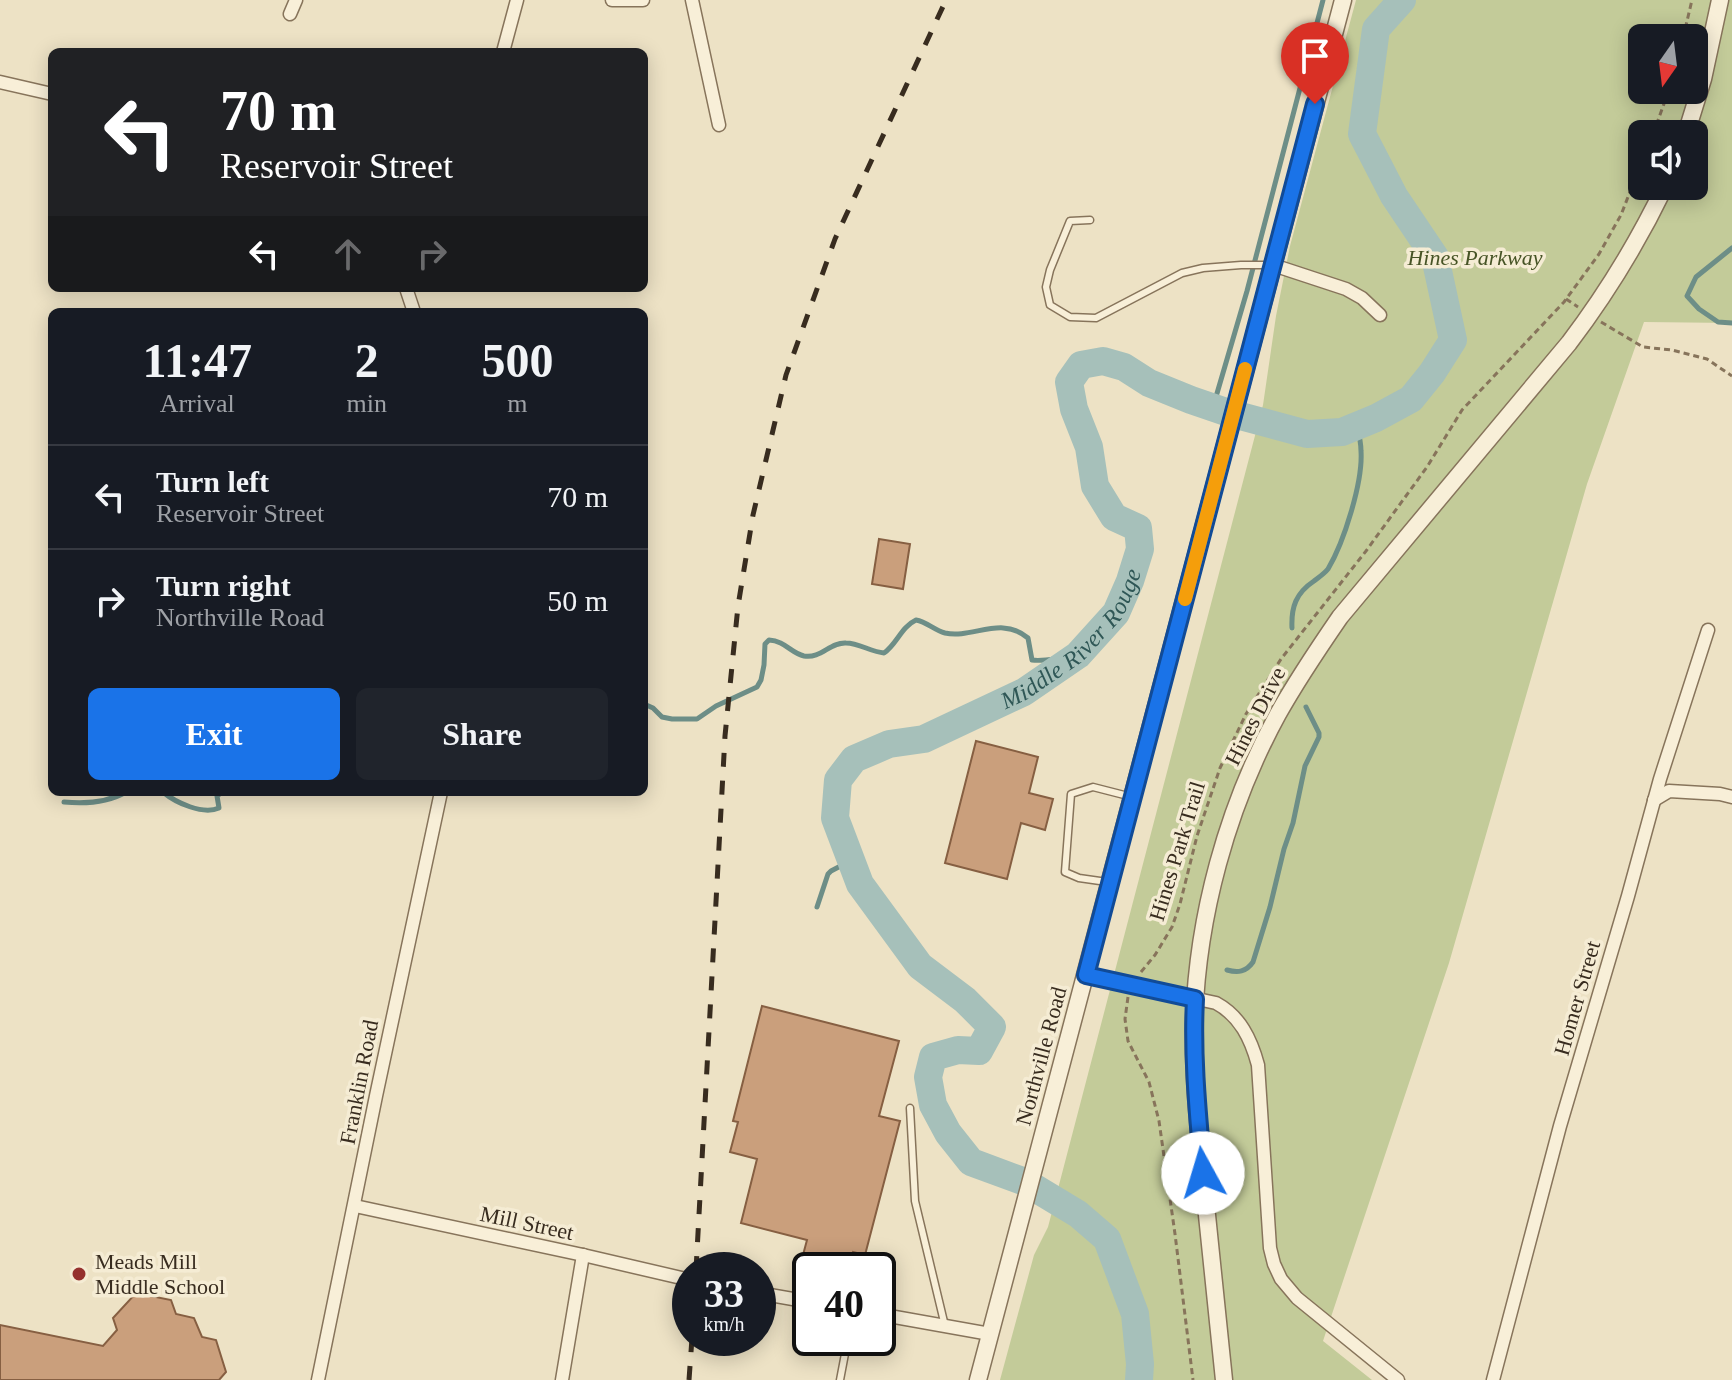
<!DOCTYPE html>
<style>
:root{--surface:#171b24;--page:#20242c;--text:#f1f3f6;--muted:#9ea1a6;--line:#363941;--accent:#1a73e8}
body{margin:0;font-family:Georgia,serif;background:var(--page);color:var(--text);height:100vh;display:flex;flex-direction:column;font-size:30px;white-space:nowrap}
*{box-sizing:border-box;margin:0}
p{font-size:26px;color:var(--muted)}
.icon{flex:none;width:44px;height:44px;fill:none;stroke:currentColor;stroke-width:2;stroke-linecap:round;stroke-linejoin:round}
.map{position:relative;flex:1;overflow:hidden}
.details{position:absolute;left:48px;top:308px;width:600px;height:488px;display:flex;flex-direction:column;background:var(--surface);border-radius:12px;box-shadow:0 4px 20px #0003}
.details>*{flex:none}
.top-card{position:absolute;left:48px;top:48px;width:600px;height:244px;border-radius:12px;box-shadow:0 4px 20px #0003;background:#202124;color:#fff;overflow:hidden}
.needle{width:52px;rotate:194deg}
.buttons{position:absolute;left:1628px;top:24px;display:grid;gap:16px}
.buttons a{display:grid;place-items:center;width:80px;height:80px;border-radius:12px;background:var(--surface);box-shadow:0 4px 20px #0003;font-size:40px}
.speed{position:absolute;left:672px;top:1252px;display:flex;gap:16px;font-size:40px;font-weight:700;text-align:center}
.speed>*{display:grid;place-content:center;width:104px;height:104px;border-radius:50%;background:var(--surface);box-shadow:0 4px 20px #0003;line-height:1}
.speed small{font-size:20px;font-weight:400}
.speed .limit{border:4px solid #111;border-radius:12px;background:#fff;color:#111}
.pin{position:absolute;display:grid;place-items:center;width:68px;height:68px;color:#fff;margin:-82px -34px;border-radius:50% 50% 50% 0;rotate:-45deg;box-shadow:0 0 8px #0007}
.pin .icon{rotate:45deg}
.me{position:absolute;width:88px;margin:-44px;rotate:354deg;stroke-linejoin:round;filter:drop-shadow(0 0 6px #0008)}
.turn{display:flex;align-items:center;gap:28px;height:168px;padding:0 40px;font-size:36px}
.turn .icon{width:104px;height:104px;stroke-width:2.5}
.turn b{display:block;font-size:56px;line-height:68px}
.lanes{display:flex;align-items:center;height:76px;padding:0 40px;background:#0003;justify-content:center;gap:40px;direction:ltr}
.lanes .off{opacity:.35}
.eta{display:flex;justify-content:space-evenly;align-items:center;height:136px;text-align:center}
.eta b{font-size:48px;font-weight:800;line-height:56px}
.button{display:flex;gap:16px;margin-top:auto;padding:16px 40px}
.button a{flex:1;height:92px;border-radius:12px;background:var(--accent);color:#fff;font-size:32px;font-weight:800;line-height:92px;text-align:center}
.button a+a{background:var(--page);color:var(--text)}
ul{padding:0;list-style:none}
li{display:flex;align-items:center;gap:24px;height:104px;padding:0 40px;border-top:2px solid var(--line)}
li div{flex:1}
li b{display:block;font-size:30px}
li em{font-style:normal}
.map>svg:first-child{display:block}
.green{fill:#c3cb99;fill-rule:evenodd}
.lines{fill:none;stroke-linecap:round;stroke-linejoin:round}
.stream{stroke:#6d8e87;stroke-width:5}
.river{stroke:#a6c0ba;stroke-width:28}
.building{fill:#ca9f7c;stroke:#865f42;stroke-width:2}
.service-casing{stroke:#87745b;stroke-width:9}
.minor-casing{stroke:#87745b;stroke-width:15}
.tertiary-casing{stroke:#87745b;stroke-width:19}
.path{stroke:#87745b;stroke-width:3;stroke-dasharray:6 4;stroke-linecap:butt}
.service{stroke:#f8efd8;stroke-width:6}
.minor{stroke:#f8efd8;stroke-width:12}
.tertiary{stroke:#f8efd8;stroke-width:16}
.rail{stroke:#382c1f;stroke-width:5;stroke-dasharray:14 14;stroke-linecap:butt}
.route-casing{stroke:#114b97;stroke-width:20}
.route{stroke:#1a73e8;stroke-width:14}
.slow{stroke:#f59e0b;stroke-width:14}
.poi-dot{fill:#95302d;stroke:#f5ecd4;stroke-width:3}
.labels{text-anchor:middle;dominant-baseline:central;stroke-width:7;stroke-linejoin:round;paint-order:stroke}
.park-label{font-size:22px;font-style:italic;fill:#475426;stroke:#f5ecd4}
.street-label{font-size:22px;fill:#382c1f;stroke:#f5ecd4}
.poi-label{font-size:22px;fill:#382c1f;stroke:#f5ecd4;text-anchor:start}
.water-label{font-size:24px;font-style:italic;fill:#2f5756;stroke:#f5ecd4}
</style>
<div class="map">
<svg width="1732" height="1380" viewBox="0 0 1732 1380">
<rect width="100%" height="100%" fill="#ede2c5"/>
<!-- green -->
<path class="green" d="M 1356,0 L 1732,0 L 1732,323 L 1644,322 L 1587,484 L 1449,963 L 1323,1341 L 1372,1380 L 1000,1380 L 1034,1255 L 1048,1227 L 1263,405 L 1276,316 L 1290,246 ZM 1642,38 L 1694,38 L 1694,90 L 1642,90 ZM 1642,134 L 1694,134 L 1694,186 L 1642,186 Z"/>
<g class="lines">
<!-- stream -->
<g class="stream">
<path d="M 1732,248 L 1696,277 L 1687,296 L 1699,309 L 1718,322 L 1732,323"/>
<path d="M 1213,407 L 1247,291 L 1323,0"/>
<path d="M 1292,628 C 1291,607 1296,593 1314,581 C 1319,577 1324,574 1328,569 C 1344,542 1363,482 1361,451 C 1361,442 1359,434 1357,426"/>
<path d="M 644,704 L 653,708 L 662,717 L 672,719 L 697,719 L 716,706 L 757,687 L 761,680 L 764,665 L 765,644 L 769,640 C 785,641 791,653 804,656 C 821,659 830,642 846,643 C 859,643 871,652 884,653 C 897,644 901,627 916,620 C 927,622 934,630 945,633 C 973,639 1001,615 1028,638 L 1032,660 C 1045,662 1060,657 1074,657"/>
<path d="M 163,792 C 176,803 203,815 219,808 L 217,796 L 222,792"/>
<path d="M 64,802 C 85,804 107,803 126,792"/>
<path d="M 817,907 L 828,874 L 831,871 L 852,860"/>
<path d="M 1227,970 C 1238,973 1246,972 1253,962 L 1270,907 L 1284,849 L 1293,823 L 1305,766 L 1319,737 L 1319,733 L 1306,707"/>
</g>
<!-- river -->
<path class="river" id="s1" d="M 1139,1380 L 1140,1364 L 1135,1314 L 1107,1239 L 1078,1214 L 1025,1182 L 971,1162 L 948,1133 L 933,1105 L 928,1077 L 933,1057 L 958,1050 L 979,1051 L 992,1027 L 965,1000 L 920,966 L 860,884 L 835,818 L 838,780 L 854,759 L 889,744 L 924,739 L 1024,692 L 1078,655 L 1116,613 L 1130,581 L 1140,549 L 1138,528 L 1114,517 L 1095,486 L 1089,447 L 1074,409 L 1069,382 L 1081,365 L 1103,361 L 1124,367 L 1149,383 L 1191,400 L 1229,413 L 1307,434 L 1342,432 L 1376,418 L 1411,399 L 1432,373 L 1453,340 L 1435,257 L 1394,196 L 1362,134 L 1376,29 L 1402,0"/>
</g>
<!-- building -->
<g class="building">
<path d="M 879,539 L 910,544 L 903,589 L 872,584 Z"/>
<path d="M 976,741 L 1038,757 L 1029,793 L 1053,799 L 1045,830 L 1021,823 L 1007,879 L 945,863 Z"/>
<path d="M 762,1006 L 899,1041 L 879,1116 L 900,1121 L 865,1255 L 853,1252 L 848,1270 L 799,1270 L 807,1240 L 741,1223 L 757,1159 L 730,1152 L 738,1122 L 733,1121 Z"/>
<path d="M 136,1293 L 171,1300 L 176,1314 L 194,1318 L 202,1337 L 216,1340 L 226,1372 L 219,1380 L 0,1380 L 0,1325 L 103,1346 L 117,1330 L 113,1318 Z"/>
</g>
<g class="lines">
<!-- service casing -->
<g class="service-casing">
<g id="service">
<path d="M 1090,220 L 1070,221 L 1050,270 L 1046,287 L 1050,305 L 1070,317 L 1096,318 L 1182,273 L 1203,268 L 1241,265 L 1269,265"/>
<path d="M 1107,882 L 1079,878 L 1065,872 L 1071,794 L 1093,787 L 1132,797"/>
<path d="M 910,1108 L 915,1201 L 945,1326"/>
<path d="M 840,1380 L 848,1338"/>
</g>
</g>
<!-- minor casing -->
<g class="minor-casing">
<g id="minor">
<path d="M 612,0 L 643,0"/>
<path d="M 692,0 L 719,125"/>
<path d="M 290,14 L 296,0"/>
<path d="M 503,52 L 517,0"/>
<path d="M 0,82 L 52,94"/>
<path d="M 1273,265 L 1346,289 L 1362,298 L 1380,315"/>
<path d="M 406,288 L 414,312"/>
<path d="M 1654,800 L 1669,791 L 1720,794 L 1732,797"/>
<path d="M 1086,975 L 1216,1003 C 1240,1016 1251,1039 1258,1065 L 1270,1248 L 1274,1264 L 1281,1279 L 1297,1298 L 1398,1380"/>
<path d="M 355,1206 L 583,1255 L 690,1280"/>
<path d="M 758,1293 L 810,1302"/>
<path d="M 878,1314 L 990,1334"/>
<path d="M 318,1380 L 376,1096 L 441,792"/>
<path d="M 562,1380 L 583,1255"/>
<path d="M 1493,1380 L 1560,1126 L 1628,896 L 1660,779 L 1708,630"/>
</g>
</g>
<!-- tertiary casing -->
<g class="tertiary-casing">
<g id="tertiary">
<path d="M 1686,134 L 1703,79 L 1720,0"/>
<path d="M 978,1380 L 1343,0"/>
<path d="M 1224,1380 C 1217,1315 1211,1251 1204,1186 C 1199,1132 1193,1077 1194,1023 C 1197,917 1227,807 1278,714 C 1297,680 1318,649 1340,617 L 1569,343 C 1607,293 1638,242 1665,186"/>
</g>
</g>
<!-- path -->
<g class="path">
<path d="M 1683,38 L 1692,0"/>
<path d="M 1653,134 L 1669,90"/>
<path d="M 1566,299 L 1578,307"/>
<path d="M 1601,322 L 1643,347 L 1672,350 L 1707,359 L 1732,376"/>
<path d="M 1141,972 L 1155,955 L 1172,927 L 1180,904 L 1197,836 L 1220,768 L 1246,714 L 1281,659 L 1366,551 L 1427,467 L 1462,410 L 1564,302 L 1599,254 L 1621,215 L 1642,161"/>
<path d="M 1128,997 L 1125,1019 L 1128,1041 L 1149,1082 L 1159,1121 L 1175,1234 L 1193,1380"/>
</g>
<!-- service -->
<use href="#service" class="service"/>
<!-- minor -->
<use href="#minor" class="minor"/>
<!-- tertiary -->
<use href="#tertiary" class="tertiary"/>
<!-- rail -->
<g class="rail">
<path d="M 696,1270 L 725,736 L 738,606 L 753,515 L 786,375 L 835,239 L 946,0"/>
<path d="M 689,1380 L 692,1338"/>
</g>
</g>
<g class="lines">
<!-- route casing -->
<g class="route-casing">
<path id="route" d="M 1203,1173 C 1198,1115 1192,1057 1195,999 L 1086,975 L 1315,104"/>
</g>
<!-- route -->
<use href="#route" class="route"/>
<!-- slow -->
<path class="slow" d="M 1185,599 L 1245,369"/>
</g>
<!-- markers -->
<circle class="poi-dot" cx="79" cy="1274" r="8"/>
<g class="labels">
<!-- park labels -->
<g class="park-label">
<text x="1475" y="257">Hines Parkway</text>
</g>
<!-- street labels -->
<g class="street-label">
<text transform="translate(1255 716) rotate(-63)">Hines Drive</text>
<text transform="translate(1177 851) rotate(-73)">Hines Park Trail</text>
<text transform="translate(1577 998) rotate(-74)">Homer Street</text>
<text transform="translate(1041 1056) rotate(-75)">Northville Road</text>
<text transform="translate(359 1082) rotate(-79)">Franklin Road</text>
<text transform="translate(527 1223) rotate(12)">Mill Street</text>
</g>
<!-- poi labels -->
<g class="poi-label">
<text x="95" y="1261">Meads Mill<tspan x="95" dy="25">Middle School</tspan></text>
</g>
<!-- water labels -->
<g class="water-label">
<text stroke="none"><textPath href="#s1" startOffset="1084">Middle River Rouge</textPath></text>
</g>
</g>
</svg>
<div class="buttons">
<a><svg class="needle" viewBox="-14 -14 28 28"><path d="M0-13l5 13h-10z" fill="#e53935"/><path d="M0 13l5-13h-10z" fill="#9ea1a6"/></svg></a>
<a><svg class="icon" aria-label="sound" viewBox="0 0 24 24"><path d="M4 9h4l5-4v14l-5-4H4zM17 9q2 3 0 6"/></svg></a>
</div>
<div class="speed"><div>33<small>km/h</small></div><div class="limit">40</div></div>
<div class="pin" style="left:1315px;top:104px;background:#d93025"><svg class="icon" aria-label="arrive" viewBox="0 0 24 24"><path d="M6 21V4h12l-3 4 3 4H6"/></svg></div>
<svg class="me" style="left:1203px;top:1173px" viewBox="-20 -20 40 40"><circle r="19" fill="#fff"/><path d="M0-13L10 11 0 6-10 11z" fill="#1a73e8"/></svg>
<div class="top-card">
<div class="turn"><svg class="icon" aria-label="left" viewBox="0 0 24 24"><path d="M17 20v-9H6M10 6l-5 5 5 5"/></svg><div><b>70 m</b>Reservoir Street</div></div>
<div class="lanes"><svg class="icon" aria-label="left" viewBox="0 0 24 24"><path d="M17 20v-9H6M10 6l-5 5 5 5"/></svg><svg class="icon off" aria-label="ahead" viewBox="0 0 24 24"><path d="M12 20V5M6 11l6-6 6 6"/></svg><svg class="icon off" aria-label="right" viewBox="0 0 24 24"><path d="M7 20v-9h11M14 6l5 5-5 5"/></svg></div>
</div>
<section class="details">
<div class="eta">
<div><b>11:47</b><p>Arrival</p></div>
<div><b>2</b><p>min</p></div>
<div><b>500</b><p>m</p></div>
</div>
<ul>
<li><svg class="icon" aria-label="left" viewBox="0 0 24 24"><path d="M17 20v-9H6M10 6l-5 5 5 5"/></svg><div><b>Turn left</b><p>Reservoir Street</p></div><em>70 m</em></li>
<li><svg class="icon" aria-label="right" viewBox="0 0 24 24"><path d="M7 20v-9h11M14 6l5 5-5 5"/></svg><div><b>Turn right</b><p>Northville Road</p></div><em>50 m</em></li>
</ul>
<div class="button"><a>Exit</a><a>Share</a></div>
</section>
</div>
